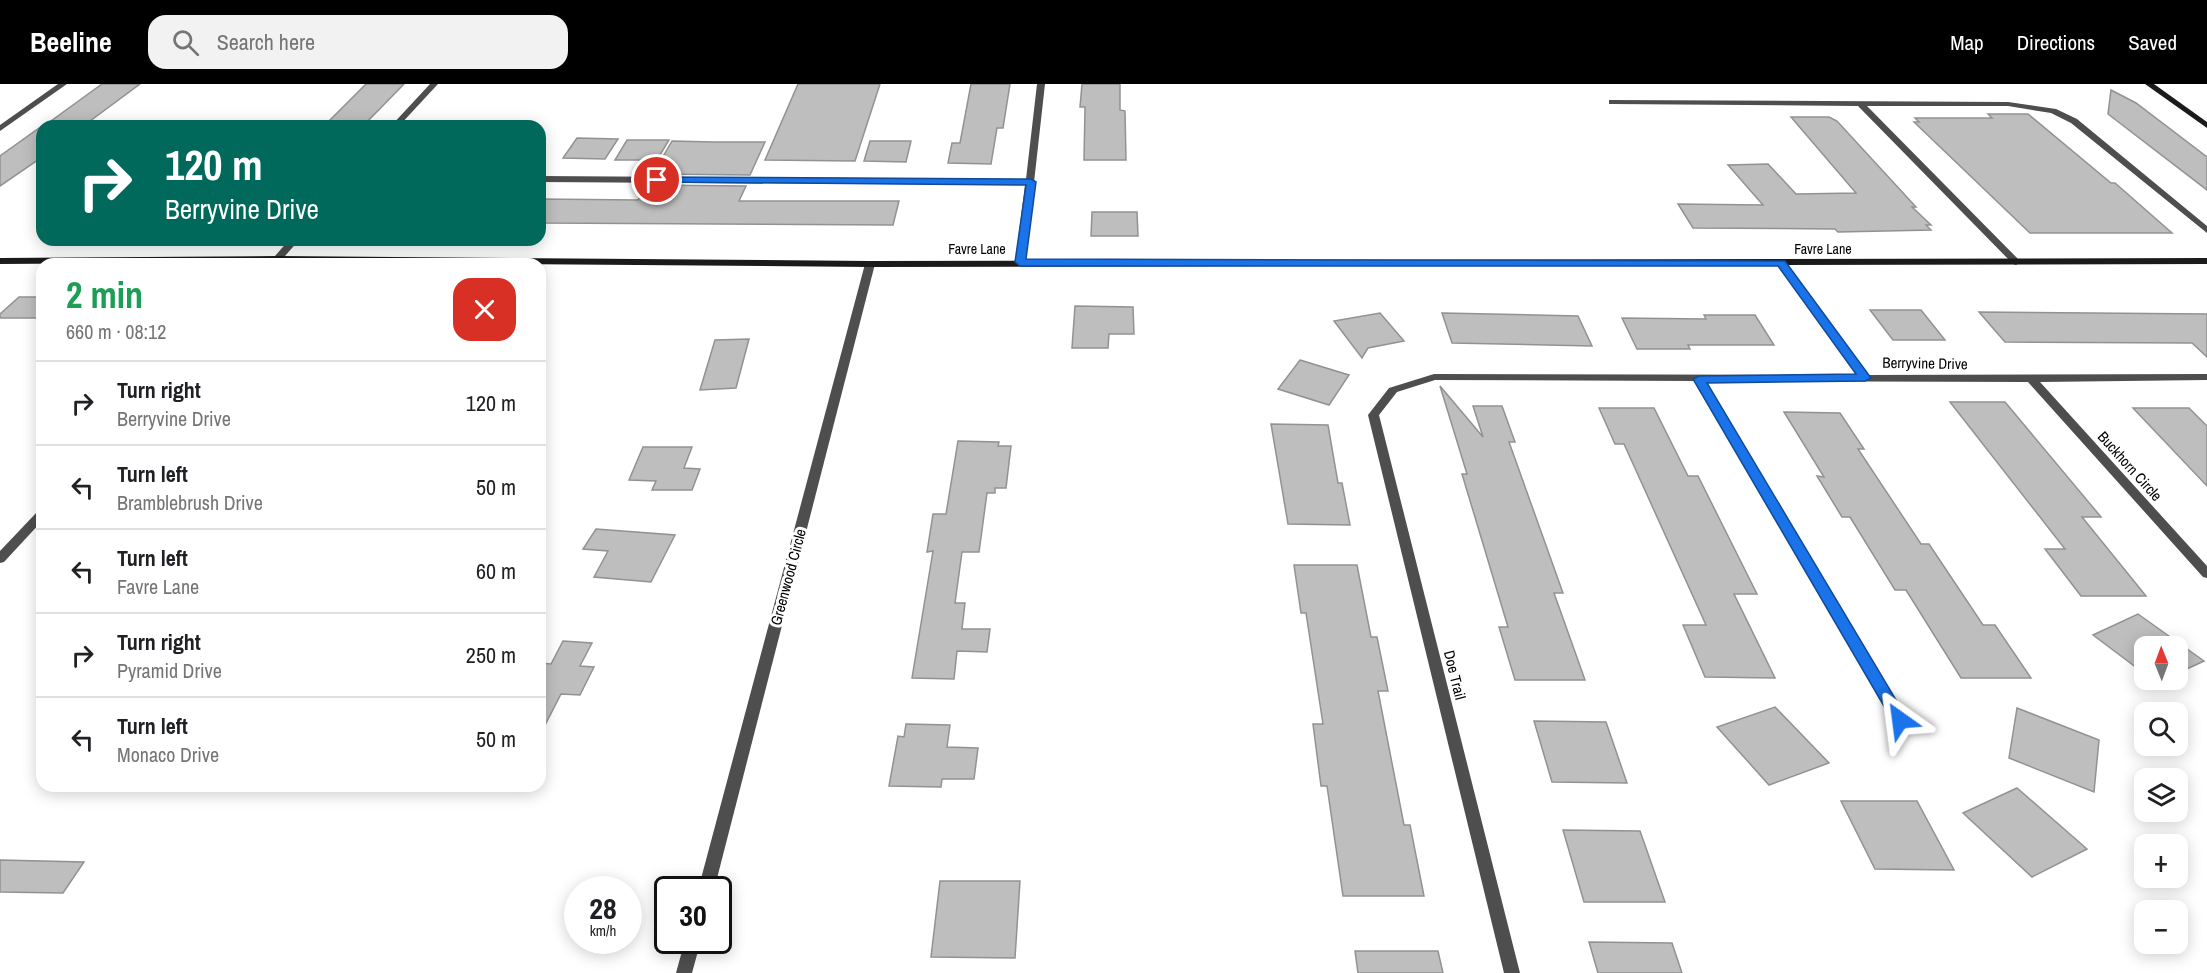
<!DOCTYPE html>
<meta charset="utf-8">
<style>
:root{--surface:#fff;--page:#f2f2f2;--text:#202124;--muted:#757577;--line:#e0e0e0;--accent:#000}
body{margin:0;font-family:"Archivo Narrow",sans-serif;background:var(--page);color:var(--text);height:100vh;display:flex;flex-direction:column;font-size:22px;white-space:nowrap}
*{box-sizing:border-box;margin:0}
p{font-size:20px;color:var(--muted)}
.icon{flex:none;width:33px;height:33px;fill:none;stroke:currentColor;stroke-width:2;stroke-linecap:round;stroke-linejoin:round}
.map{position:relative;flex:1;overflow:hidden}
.sheet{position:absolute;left:36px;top:174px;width:510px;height:534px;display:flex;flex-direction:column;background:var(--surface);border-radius:18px;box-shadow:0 3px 15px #0003}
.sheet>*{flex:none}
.top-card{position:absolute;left:36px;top:36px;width:510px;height:126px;border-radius:18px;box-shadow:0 3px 15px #0003;background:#00695c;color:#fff;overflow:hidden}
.needle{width:39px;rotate:359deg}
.fabs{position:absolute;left:2134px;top:552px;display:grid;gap:12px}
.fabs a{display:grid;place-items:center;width:54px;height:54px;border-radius:12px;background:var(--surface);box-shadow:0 3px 15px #0003;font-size:30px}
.speed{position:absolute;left:564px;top:792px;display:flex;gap:12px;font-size:30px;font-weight:700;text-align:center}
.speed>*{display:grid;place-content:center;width:78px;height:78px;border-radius:50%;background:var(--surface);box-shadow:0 3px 15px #0003;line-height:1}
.speed small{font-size:15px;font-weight:400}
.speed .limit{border:3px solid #111;border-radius:9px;background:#fff;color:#111}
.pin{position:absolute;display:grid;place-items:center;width:51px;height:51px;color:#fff;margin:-26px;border:3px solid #fff;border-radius:50%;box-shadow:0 2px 6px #0007}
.me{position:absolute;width:66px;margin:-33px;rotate:329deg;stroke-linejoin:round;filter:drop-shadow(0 0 4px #0008)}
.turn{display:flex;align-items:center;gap:21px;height:126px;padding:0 30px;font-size:27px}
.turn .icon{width:78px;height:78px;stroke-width:2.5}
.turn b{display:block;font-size:42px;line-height:51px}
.round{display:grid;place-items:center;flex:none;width:63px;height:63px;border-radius:18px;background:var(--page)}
.head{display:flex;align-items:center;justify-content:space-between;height:102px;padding:0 30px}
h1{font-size:36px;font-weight:700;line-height:45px;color:#1e9e55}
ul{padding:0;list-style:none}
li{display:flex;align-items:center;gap:18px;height:84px;padding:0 30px;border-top:2px solid var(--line)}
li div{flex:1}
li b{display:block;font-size:22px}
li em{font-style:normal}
header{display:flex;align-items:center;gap:36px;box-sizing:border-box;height:84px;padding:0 30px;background:var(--accent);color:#fff}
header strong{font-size:28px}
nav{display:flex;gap:33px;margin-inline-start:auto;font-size:21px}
.search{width:420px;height:54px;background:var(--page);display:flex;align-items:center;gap:15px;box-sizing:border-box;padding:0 21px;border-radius:18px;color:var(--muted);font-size:22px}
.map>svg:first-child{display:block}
.building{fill:#bebebe;stroke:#929292;stroke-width:1.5}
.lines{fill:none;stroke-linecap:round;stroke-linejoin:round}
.street{fill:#4e4e4e;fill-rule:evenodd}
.secondary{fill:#1b1b1b;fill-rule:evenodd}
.route{fill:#1a73e8;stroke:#114b97;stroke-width:1.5}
.labels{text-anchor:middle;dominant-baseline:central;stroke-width:6;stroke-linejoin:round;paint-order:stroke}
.far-street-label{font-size:14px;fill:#000;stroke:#fff}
.street-label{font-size:15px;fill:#000;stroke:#fff}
</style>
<header>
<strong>Beeline</strong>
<div class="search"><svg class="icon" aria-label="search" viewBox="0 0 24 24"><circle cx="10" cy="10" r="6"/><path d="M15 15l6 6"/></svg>Search here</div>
<nav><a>Map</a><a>Directions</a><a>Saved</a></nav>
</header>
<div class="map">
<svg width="2207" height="889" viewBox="0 0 2207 889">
<rect width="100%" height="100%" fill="#fff"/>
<!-- building -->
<g class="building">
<path d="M 102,0 L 140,0 L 90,37 L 51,37 Z"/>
<path d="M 366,0 L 404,0 L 363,42 L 324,42 Z"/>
<path d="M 798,0 L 880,0 L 855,77 L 765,76 Z"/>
<path d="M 971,0 L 1010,0 L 1003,44 L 997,44 L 991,80 L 948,79 L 952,59 L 960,59 Z"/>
<path d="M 1082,0 L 1120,0 L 1120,26 L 1125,27 L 1126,76 L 1084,76 L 1085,23 L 1080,23 Z"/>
<path d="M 2111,6 L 2136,19 L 2207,73 L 2207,106 L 2108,30 Z"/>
<path d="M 1988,30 L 2028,30 L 2111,99 L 2115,99 L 2172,149 L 2030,149 L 1914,38 L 1919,38 L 1915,34 L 1992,34 Z"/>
<path d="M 1791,33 L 1829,33 L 1837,37 L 1916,123 L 1912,123 L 1931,141 L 1926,141 L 1931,146 L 1838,148 L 1835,145 L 1693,144 L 1678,120 L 1763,121 L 1728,81 L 1768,80 L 1796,110 L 1856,109 Z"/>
<path d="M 42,42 L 42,73 L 0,102 L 0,72 Z"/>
<path d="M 577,54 L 618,55 L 605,75 L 563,74 Z"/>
<path d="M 627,56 L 669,56 L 657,76 L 615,76 Z"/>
<path d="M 672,57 L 713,58 L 765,58 L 750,91 L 653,90 Z"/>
<path d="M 870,57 L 911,57 L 906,78 L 864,77 Z"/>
<path d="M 647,101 L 746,102 L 739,117 L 899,117 L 893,141 L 540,139 L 540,115 L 638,116 Z"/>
<path d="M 1092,128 L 1137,128 L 1138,152 L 1091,152 Z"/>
<path d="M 19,213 L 42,213 L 42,234 L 0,234 L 0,230 Z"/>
<path d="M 1075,222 L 1133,223 L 1134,250 L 1109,250 L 1108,264 L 1072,264 Z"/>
<path d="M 1870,226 L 1921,226 L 1945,256 L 1893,256 Z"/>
<path d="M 1979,228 L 2207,230 L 2207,273 L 2192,259 L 2005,258 Z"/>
<path d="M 1380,229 L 1404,257 L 1368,264 L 1362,274 L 1334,237 Z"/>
<path d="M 1442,229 L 1578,232 L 1592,262 L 1452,259 Z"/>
<path d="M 1704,231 L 1755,231 L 1774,261 L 1688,261 L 1690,265 L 1637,265 L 1622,234 L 1706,235 Z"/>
<path d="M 749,255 L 736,304 L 700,306 L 715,256 Z"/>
<path d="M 1300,276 L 1349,291 L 1329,321 L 1278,305 Z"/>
<path d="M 1440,302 L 1483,353 L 1473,322 L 1502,322 L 1515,358 L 1509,358 L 1563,509 L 1554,509 L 1585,596 L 1515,596 L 1499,543 L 1508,543 L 1462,390 L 1467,390 Z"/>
<path d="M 1950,318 L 2005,318 L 2101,433 L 2082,433 L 2146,512 L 2081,512 L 2045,465 L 2065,465 Z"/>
<path d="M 1599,324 L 1654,324 L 1688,392 L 1698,392 L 1757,510 L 1734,510 L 1775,594 L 1705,593 L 1683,541 L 1706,541 L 1624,360 L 1615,360 Z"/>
<path d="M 2133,324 L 2189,324 L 2207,342 L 2207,402 Z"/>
<path d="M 1784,328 L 1840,329 L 1864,365 L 1858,365 L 1921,460 L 1929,460 L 1983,541 L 1995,541 L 2031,594 L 1961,594 L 1906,506 L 1895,506 L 1850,433 L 1842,433 L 1817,392 L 1824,393 Z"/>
<path d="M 1271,340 L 1328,341 L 1338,399 L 1342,399 L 1350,441 L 1288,440 Z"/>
<path d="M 958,357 L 999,358 L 998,362 L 1011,362 L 1006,404 L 995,404 L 995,409 L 987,409 L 979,468 L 962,468 L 955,519 L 965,519 L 962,545 L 990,545 L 987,568 L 957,567 L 954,595 L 912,594 L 933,467 L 927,468 L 933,430 L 946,430 Z"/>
<path d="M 643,363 L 692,363 L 684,384 L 700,385 L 692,406 L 652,406 L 656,397 L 629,396 Z"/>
<path d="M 596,445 L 675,451 L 651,498 L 594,493 L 608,467 L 583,465 Z"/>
<path d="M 1294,481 L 1357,481 L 1371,553 L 1377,553 L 1388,607 L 1378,607 L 1404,741 L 1410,741 L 1424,812 L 1343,812 L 1327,702 L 1321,702 L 1313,640 L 1323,640 L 1306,529 L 1301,529 Z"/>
<path d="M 2138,530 L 2204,577 L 2178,589 L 2178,562 L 2145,562 L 2145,590 L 2093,551 Z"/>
<path d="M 563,557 L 592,559 L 580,582 L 594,583 L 580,611 L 561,610 L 540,651 L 540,579 L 551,580 Z"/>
<path d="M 1775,623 L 1829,679 L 1769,701 L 1717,643 Z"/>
<path d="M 2017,624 L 2099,656 L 2094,708 L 2009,674 Z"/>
<path d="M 1534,637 L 1606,638 L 1627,699 L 1552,698 Z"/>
<path d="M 906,640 L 950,641 L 947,663 L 978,664 L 974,695 L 942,695 L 941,703 L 889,702 L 898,652 L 904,653 Z"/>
<path d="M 2017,704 L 2087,765 L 2032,793 L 1963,729 Z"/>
<path d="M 1841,717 L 1917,717 L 1954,786 L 1875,785 Z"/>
<path d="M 1563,746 L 1640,747 L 1665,818 L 1584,818 Z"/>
<path d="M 0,776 L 84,778 L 63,809 L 0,808 Z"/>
<path d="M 940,797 L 1020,797 L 1015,874 L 931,873 Z"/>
<path d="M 1589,858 L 1672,859 L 1682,889 L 1598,889 Z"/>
<path d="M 1355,867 L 1438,867 L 1443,889 L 1358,889 Z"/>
</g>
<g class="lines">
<!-- street -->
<g class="street">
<path d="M 58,0 L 67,0 L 0,47 L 0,41 Z"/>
<path d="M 430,0 L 438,0 L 399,42 L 391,42 Z"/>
<path d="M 1037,0 L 1045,0 L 1025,179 L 1020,182 L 1015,179 L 1025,101 L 540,98 L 540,92 L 1026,95 Z"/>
<path d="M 1609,16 L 2008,18 L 2056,25 L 2077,35 L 2207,142 L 2207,149 L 2071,39 L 2051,29 L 2008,22 L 1867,22 L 2019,176 L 2021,178 L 2016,181 L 2013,180 L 1858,22 L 1612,20 L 1609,20 Z"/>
<path d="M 289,156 L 299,156 L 278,180 L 268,180 Z"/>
<path d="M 1781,176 L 1784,177 L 1868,291 L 2207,290 L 2207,296 L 2040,298 L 2207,482 L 2207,494 L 2203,493 L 2028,298 L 1705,297 L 1905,632 L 1907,636 L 1905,640 L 1900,642 L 1895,640 L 1695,297 L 1435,296 L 1397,308 L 1379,331 L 1520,889 L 1504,889 L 1368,331 L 1389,304 L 1434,290 L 1858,291 L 1776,179 Z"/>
<path d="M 870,177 L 875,180 L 714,806 L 698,806 L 865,180 Z"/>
<path d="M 42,426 L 42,437 L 4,478 L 0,479 L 0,467 L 38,427 Z"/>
<path d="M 685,856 L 701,856 L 692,889 L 676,889 Z"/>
</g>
<!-- secondary -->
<g class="secondary">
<path d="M 2145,0 L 2154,0 L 2207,38 L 2207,44 Z"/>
<path d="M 278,172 L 870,177 L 2207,174 L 2207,180 L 870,183 L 278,178 L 0,180 L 0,174 Z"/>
</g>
</g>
<!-- route -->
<path class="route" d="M 657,93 L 1031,95 L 1036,98 L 1026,175 L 1785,177 L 1871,294 L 1865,297 L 1707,299 L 1908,636 L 1906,641 L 1900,642 L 1895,641 L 1693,295 L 1699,292 L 1856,290 L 1778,182 L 1020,182 L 1015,178 L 1026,101 L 654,98 L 652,96 Z"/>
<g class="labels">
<!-- far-street labels -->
<g class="far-street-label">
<text x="977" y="165">Favre Lane</text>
<text x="1823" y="165">Favre Lane</text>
</g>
<!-- street labels -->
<g class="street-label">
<text transform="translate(1925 279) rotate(1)">Berryvine Drive</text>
<text transform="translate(2130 382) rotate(48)">Buckhorn Circle</text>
<text transform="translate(788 493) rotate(-75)">Greenwood Circle</text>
<text transform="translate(1455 591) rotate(76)">Doe Trail</text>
</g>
</g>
</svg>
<div class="fabs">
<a><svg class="needle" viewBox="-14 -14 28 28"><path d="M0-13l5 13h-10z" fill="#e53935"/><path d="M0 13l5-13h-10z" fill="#757577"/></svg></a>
<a><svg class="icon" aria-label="search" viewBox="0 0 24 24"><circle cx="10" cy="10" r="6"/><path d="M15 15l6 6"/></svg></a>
<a><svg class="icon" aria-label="layers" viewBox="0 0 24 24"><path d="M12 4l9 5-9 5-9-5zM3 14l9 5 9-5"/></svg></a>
<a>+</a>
<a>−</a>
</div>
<div class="speed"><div>28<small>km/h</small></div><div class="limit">30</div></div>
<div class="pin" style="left:657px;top:96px;background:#d93025"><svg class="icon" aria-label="arrive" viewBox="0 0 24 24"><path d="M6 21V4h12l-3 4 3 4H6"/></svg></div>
<svg class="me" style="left:1900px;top:636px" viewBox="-20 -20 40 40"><path d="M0-17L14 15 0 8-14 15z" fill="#1a73e8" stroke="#fff" stroke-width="4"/></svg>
<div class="top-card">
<div class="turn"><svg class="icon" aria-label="right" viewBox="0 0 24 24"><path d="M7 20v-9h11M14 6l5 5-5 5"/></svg><div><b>120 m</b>Berryvine Drive</div></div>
</div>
<section class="sheet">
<div class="head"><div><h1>2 min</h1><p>660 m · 08:12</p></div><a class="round" style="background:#d93025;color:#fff"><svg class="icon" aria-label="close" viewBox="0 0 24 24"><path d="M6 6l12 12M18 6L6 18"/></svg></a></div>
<ul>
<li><svg class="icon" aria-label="right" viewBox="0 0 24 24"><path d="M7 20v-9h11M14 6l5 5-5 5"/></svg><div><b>Turn right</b><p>Berryvine Drive</p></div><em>120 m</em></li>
<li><svg class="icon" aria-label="left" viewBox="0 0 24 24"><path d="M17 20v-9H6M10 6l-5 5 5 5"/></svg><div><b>Turn left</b><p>Bramblebrush Drive</p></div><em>50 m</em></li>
<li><svg class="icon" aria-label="left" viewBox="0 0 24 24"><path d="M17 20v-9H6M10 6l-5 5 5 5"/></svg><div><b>Turn left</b><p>Favre Lane</p></div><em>60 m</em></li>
<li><svg class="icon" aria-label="right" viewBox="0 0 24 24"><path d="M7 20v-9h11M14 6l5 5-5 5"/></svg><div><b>Turn right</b><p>Pyramid Drive</p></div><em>250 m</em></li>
<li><svg class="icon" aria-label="left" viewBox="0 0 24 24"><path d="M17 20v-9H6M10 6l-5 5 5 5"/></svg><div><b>Turn left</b><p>Monaco Drive</p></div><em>50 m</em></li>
</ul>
</section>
</div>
